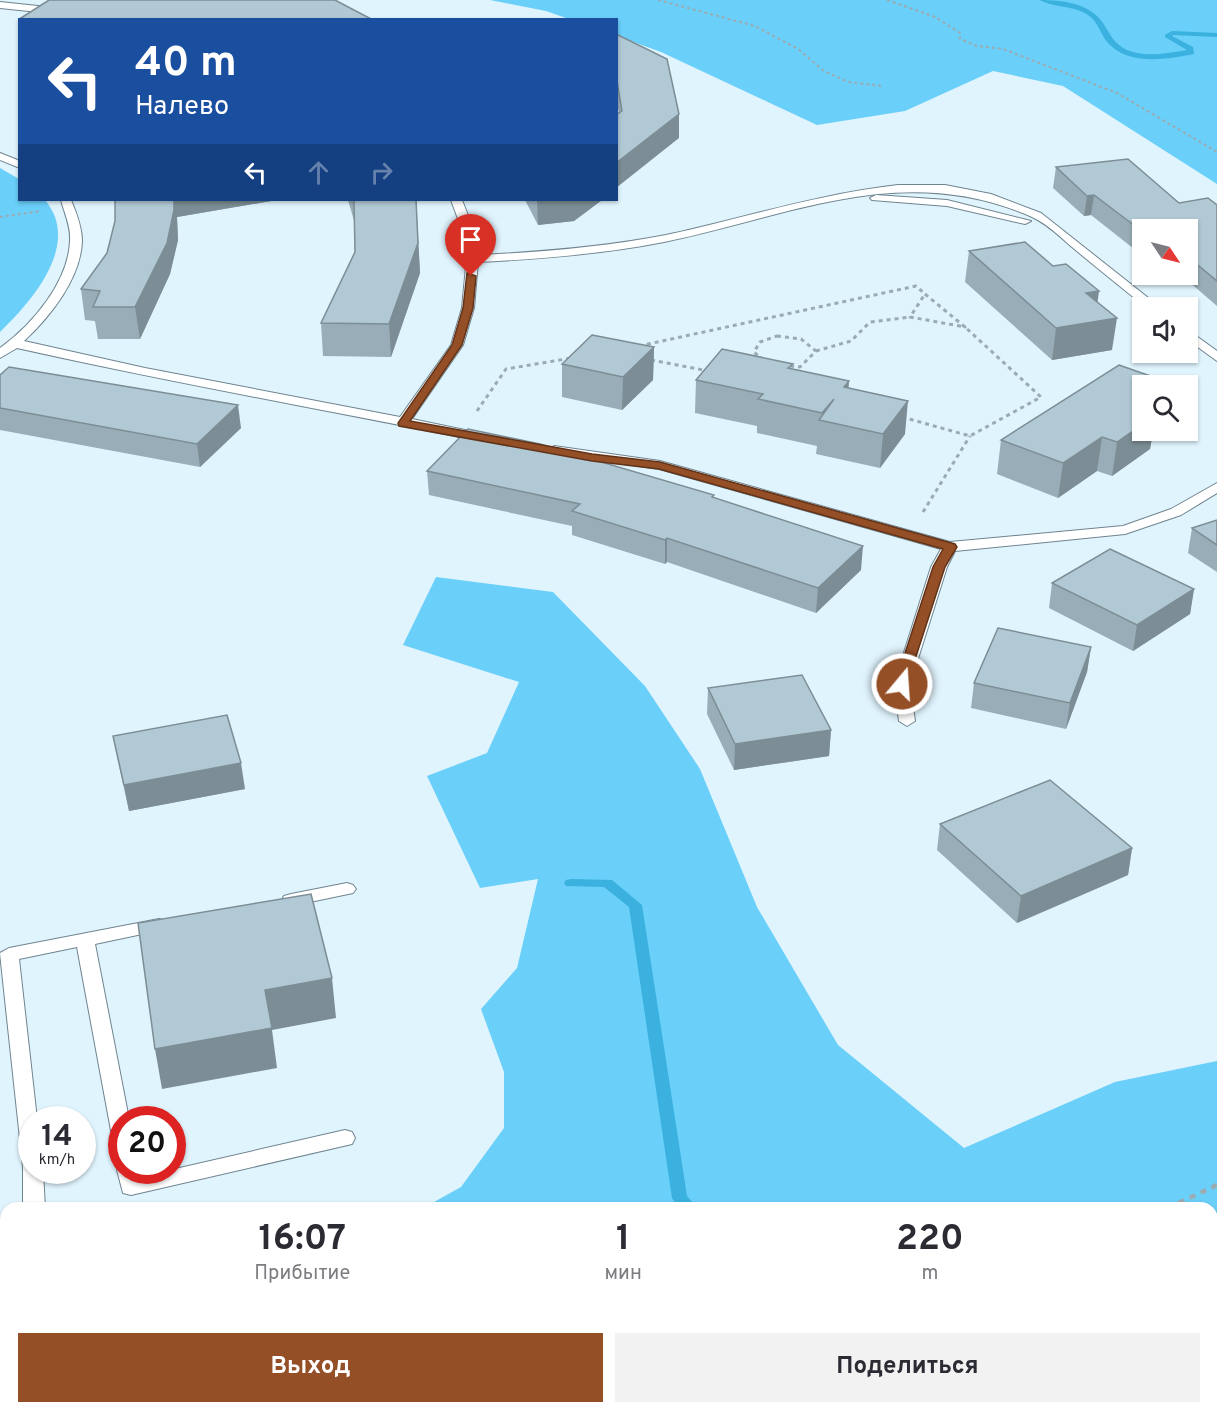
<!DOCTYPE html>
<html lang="ru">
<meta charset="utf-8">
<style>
:root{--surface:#fff;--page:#f2f2f3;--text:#2b2b33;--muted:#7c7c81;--accent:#954f27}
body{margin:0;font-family:Overpass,sans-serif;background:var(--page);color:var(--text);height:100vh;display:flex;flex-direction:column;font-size:22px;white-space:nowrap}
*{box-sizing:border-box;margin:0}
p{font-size:20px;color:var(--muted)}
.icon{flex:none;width:33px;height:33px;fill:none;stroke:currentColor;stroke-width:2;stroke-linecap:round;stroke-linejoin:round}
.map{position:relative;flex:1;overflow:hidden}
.drawer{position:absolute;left:0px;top:1202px;width:1218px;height:212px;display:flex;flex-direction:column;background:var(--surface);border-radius:18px 18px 0 0;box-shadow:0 2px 4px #0004}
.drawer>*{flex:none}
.top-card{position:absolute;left:18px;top:18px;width:600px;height:183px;border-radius:0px;box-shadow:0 2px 4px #0004;background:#1a4fa0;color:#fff;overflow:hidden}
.needle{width:39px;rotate:125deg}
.buttons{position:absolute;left:1132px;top:219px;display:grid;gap:12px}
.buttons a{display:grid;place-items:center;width:66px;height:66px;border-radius:0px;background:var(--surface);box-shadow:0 2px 4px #0004;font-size:30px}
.speed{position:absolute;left:18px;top:1106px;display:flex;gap:12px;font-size:30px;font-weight:700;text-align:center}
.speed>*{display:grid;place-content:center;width:78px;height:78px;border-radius:50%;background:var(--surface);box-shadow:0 2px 4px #0004;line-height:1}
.speed small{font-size:15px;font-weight:400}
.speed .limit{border:9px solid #d22;background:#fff;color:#111}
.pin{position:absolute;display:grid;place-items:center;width:51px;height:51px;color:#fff;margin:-62px -26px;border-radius:50% 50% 50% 0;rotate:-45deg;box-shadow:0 0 6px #0007}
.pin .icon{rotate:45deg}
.me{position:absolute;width:66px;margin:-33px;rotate:18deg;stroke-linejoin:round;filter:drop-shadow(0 0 4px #0008)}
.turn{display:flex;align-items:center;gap:21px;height:126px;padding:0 18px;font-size:27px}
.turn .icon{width:78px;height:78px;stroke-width:2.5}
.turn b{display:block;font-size:42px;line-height:51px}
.lanes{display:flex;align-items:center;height:57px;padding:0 18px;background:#0003;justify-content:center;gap:30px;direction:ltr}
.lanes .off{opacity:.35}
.eta{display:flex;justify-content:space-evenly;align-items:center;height:102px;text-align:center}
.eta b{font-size:36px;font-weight:700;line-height:42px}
.cta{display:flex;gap:12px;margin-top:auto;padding:12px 18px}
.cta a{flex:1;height:69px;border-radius:0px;background:var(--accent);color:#fff;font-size:24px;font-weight:700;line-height:69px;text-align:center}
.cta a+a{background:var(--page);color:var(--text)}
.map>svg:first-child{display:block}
.green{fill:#6acff9}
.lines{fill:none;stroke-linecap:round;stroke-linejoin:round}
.stream{fill:#3ab1de;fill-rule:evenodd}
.service-casing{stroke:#6e848f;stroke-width:2}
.path-far2{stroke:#9babb2;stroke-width:2;stroke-dasharray:3 3;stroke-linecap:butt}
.path-far1{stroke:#9babb2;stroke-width:3;stroke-dasharray:4 4;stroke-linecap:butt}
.path{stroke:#9babb2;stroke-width:4.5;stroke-dasharray:6 6;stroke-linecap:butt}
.service{fill:#fff;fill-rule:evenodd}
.wall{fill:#98adb7}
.shaded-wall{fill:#7c8d95}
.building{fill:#b1c9d5;stroke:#7c8d95;stroke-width:1.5}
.route{fill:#954f27;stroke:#613319;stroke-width:1.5}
</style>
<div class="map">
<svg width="1217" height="1412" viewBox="0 0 1217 1412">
<rect width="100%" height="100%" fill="#e0f4fe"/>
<!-- green -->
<g class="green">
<path d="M 490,0 L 1217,0 L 1217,184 L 1063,86 L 993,71 L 905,111 L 817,125 L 661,52 L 617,36 L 616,20 L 569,19 L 546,11 Z"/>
<path d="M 0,168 L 19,179 L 20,200 L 45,200 C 82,244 32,301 0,332 Z"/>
<path d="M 436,577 L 553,592 L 645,686 L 700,769 L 757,907 L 838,1045 L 964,1148 L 1115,1082 L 1217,1061 L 1217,1255 L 1212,1257 L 1212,1208 L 425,1207 L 461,1187 L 504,1128 L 504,1072 L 481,1009 L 517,968 L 538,879 L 480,888 L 427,776 L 487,753 L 519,682 L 403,645 Z"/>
<path d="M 1217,1321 L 1217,1412 L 1106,1412 L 1110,1407 L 1212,1407 L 1212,1324 Z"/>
<path d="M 131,1407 L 906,1407 L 896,1412 L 114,1412 Z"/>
<path d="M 938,1407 L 1064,1407 L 1060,1412 L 959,1412 Z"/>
</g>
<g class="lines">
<!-- stream -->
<g class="stream">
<path d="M 1040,0 C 1061,0 1090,3 1103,23 C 1110,34 1114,44 1127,50 C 1145,58 1168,53 1187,50 L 1165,37 L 1165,35 L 1172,31 L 1217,33 L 1217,37 L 1173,35 L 1172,36 L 1193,47 L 1194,54 C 1168,59 1130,66 1109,44 C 1100,35 1099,22 1088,15 C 1073,5 1054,8 1040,0 Z"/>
<path d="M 571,879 L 612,880 L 642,905 L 687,1196 L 697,1208 L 679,1208 L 672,1198 L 629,907 L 604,887 L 566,886 L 564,883 L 566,880 Z"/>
<path d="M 1217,1285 L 1217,1302 L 1212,1304 L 1212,1287 Z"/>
<path d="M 868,1407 L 886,1407 L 887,1412 L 869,1412 Z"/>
<path d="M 1090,1407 L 1108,1407 L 1109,1412 L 1091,1412 Z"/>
</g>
<!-- service casing -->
<g class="service-casing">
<g id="service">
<path d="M 0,2 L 57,8 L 62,11 L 57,14 L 0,8 Z"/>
<path d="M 0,153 L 20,161 L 20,168 L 0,160 Z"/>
<path d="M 898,185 L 945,185 L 991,194 L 1041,213 L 1161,308 L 1147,308 C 1122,288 1097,268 1072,247 C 1060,237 1048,224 1032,217 C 903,160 791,216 664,242 C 603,254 541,259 478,262 L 474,308 L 463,345 L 412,419 L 489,435 L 491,438 L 484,442 C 329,410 172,383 17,348 L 0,358 L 0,348 C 32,325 69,282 70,240 C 71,226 64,212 61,200 L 71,200 C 76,212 82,227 82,241 C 81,278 50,317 24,341 L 145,368 L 400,417 L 451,345 L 462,308 L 468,246 L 451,200 L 462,200 L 480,246 L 479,255 C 541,252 604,247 666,235 C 744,218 818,194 898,185 Z"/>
<path d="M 876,195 L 947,200 L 1031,221 L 1025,224 L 947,206 L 872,200 L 870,198 Z"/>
<path d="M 1188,330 L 1217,351 L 1217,361 L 1188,340 Z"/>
<path d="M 554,446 L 660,461 L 950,542 L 1123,526 L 1171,509 L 1217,483 L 1217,493 L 1181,515 L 1125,534 L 955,551 L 947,567 L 910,684 L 915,721 L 907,726 L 899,721 L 894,684 L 931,567 L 941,549 L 659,469 L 549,453 L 547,450 Z"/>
<path d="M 347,883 L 353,885 L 356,889 L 353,893 L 291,906 L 284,904 L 282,900 L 284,896 L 291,894 Z"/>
<path d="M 159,919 L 166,921 L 168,925 L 166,929 L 95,944 L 129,1119 L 122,1119 L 122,1144 L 115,1142 L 112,1136 L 77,947 L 19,959 L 37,1119 L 32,1119 L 32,1170 L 43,1170 L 45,1208 L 23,1208 L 23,1167 L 0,953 L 9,948 Z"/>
<path d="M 345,1130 L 352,1132 L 355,1138 L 352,1144 L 131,1195 L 123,1193 L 117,1170 L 122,1164 L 122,1170 L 139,1170 L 140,1177 Z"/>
<path d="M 6,1304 L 6,1330 L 0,1332 L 0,1306 Z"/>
</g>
</g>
<!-- path-far2 -->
<g class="path-far2">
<path d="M 658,0 L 755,26 L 798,49 L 824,71 L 848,82 L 882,86"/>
<path d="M 887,0 L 935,17 L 960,33 L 960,39 L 977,46 L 1003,49 L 1117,93 L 1217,152"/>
<path d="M 0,217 L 41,211"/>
</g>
<!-- path-far1 -->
<g class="path-far1">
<path d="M 925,294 L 965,327 L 910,317 Z"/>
<path d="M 777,336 L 801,339 L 816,351 L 800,367 L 767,364 L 754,352 L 760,342 Z"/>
<path d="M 639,346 L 916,286 L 925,294"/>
<path d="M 816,351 L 851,341 L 870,322 L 910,317"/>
<path d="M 651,360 L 708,371"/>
<path d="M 477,411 L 506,369 L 572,358"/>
<path d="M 902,417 L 970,436 L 1041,397 L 965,327"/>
<path d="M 923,512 L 970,436"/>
</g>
<!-- path -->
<g class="path">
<path d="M 1168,1208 L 1217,1185"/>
<path d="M 984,1407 L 984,1412"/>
</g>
<!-- service -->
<use href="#service" class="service"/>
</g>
<!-- wall -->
<g class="wall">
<path d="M 616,34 L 679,114 L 679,138 L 619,113 L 616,99 Z"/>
<path d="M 1056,167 L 1179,203 L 1217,205 L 1217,306 L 1180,274 L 1188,274 L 1188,230 L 1143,230 L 1143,256 L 1091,215 L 1084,216 L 1053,188 Z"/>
<path d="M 115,200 L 277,200 L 177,217 L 178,240 L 170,274 L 140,339 L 98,339 L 95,321 L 85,320 L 81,289 L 107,253 L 115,221 Z"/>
<path d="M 348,200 L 416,200 L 420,273 L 391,357 L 323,356 L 321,323 L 355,252 L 355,224 Z"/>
<path d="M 525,200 L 602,200 L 574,221 L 538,225 Z"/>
<path d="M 969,251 L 1098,302 L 1112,350 L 1052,360 L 965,282 Z"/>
<path d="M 654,347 L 653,380 L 622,410 L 562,397 L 562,364 Z"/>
<path d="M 793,369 L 849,388 L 905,434 L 880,468 L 816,454 L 817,446 L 757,433 L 757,426 L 695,413 L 696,380 Z"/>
<path d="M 0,375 L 241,428 L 200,467 L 0,430 Z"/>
<path d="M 1143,430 L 1154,430 L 1153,432 L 1150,449 L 1112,476 L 1097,471 L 1058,498 L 997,474 L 1001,440 Z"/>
<path d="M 427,471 L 714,498 L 861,570 L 816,613 L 667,562 L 665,564 L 572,535 L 572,526 L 429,495 Z"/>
<path d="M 1217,520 L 1217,572 L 1188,553 L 1192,528 Z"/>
<path d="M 1052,583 L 1194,589 L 1190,614 L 1133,651 L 1049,608 Z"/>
<path d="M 1091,647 L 1087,672 L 1066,729 L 971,708 L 974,683 Z"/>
<path d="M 708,688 L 831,730 L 829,756 L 734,770 L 707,714 Z"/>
<path d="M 113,736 L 245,789 L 129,811 L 118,762 Z"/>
<path d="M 940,824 L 1132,848 L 1128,875 L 1017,923 L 937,850 Z"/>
</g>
<!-- shaded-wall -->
<g class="shaded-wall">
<path d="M 679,114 L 679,138 L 616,188 L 616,163 Z"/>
<path d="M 1094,195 L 1091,215 L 1084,216 L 1087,196 Z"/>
<path d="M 174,200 L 277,200 L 177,217 L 178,240 L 170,274 L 140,339 L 135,307 Z"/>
<path d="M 416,200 L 420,273 L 391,357 L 389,324 Z"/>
<path d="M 537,200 L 602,200 L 574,221 L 538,225 Z"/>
<path d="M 1099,291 L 1095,321 L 1117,318 L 1112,350 L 1052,360 L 1056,328 L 1086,293 Z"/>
<path d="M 654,347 L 653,380 L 622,410 L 623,377 Z"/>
<path d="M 849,381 L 847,414 L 844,387 Z"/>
<path d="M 908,401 L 905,434 L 880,468 L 883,434 Z"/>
<path d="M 238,405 L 241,428 L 200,467 L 197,444 Z"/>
<path d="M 1143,409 L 1143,430 L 1154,430 L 1153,432 L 1150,449 L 1112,476 L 1117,442 Z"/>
<path d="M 1102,437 L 1097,471 L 1058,498 L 1063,463 Z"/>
<path d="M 667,538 L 667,562 L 665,564 L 665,540 Z"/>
<path d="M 863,546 L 861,570 L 816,613 L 818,588 Z"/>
<path d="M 1194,589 L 1190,614 L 1133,651 L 1137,625 Z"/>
<path d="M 1091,647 L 1087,672 L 1066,729 L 1070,703 Z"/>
<path d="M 831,730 L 829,756 L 734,770 L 735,744 Z"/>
<path d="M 241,763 L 245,789 L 129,811 L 124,785 Z"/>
<path d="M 1132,848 L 1128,875 L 1017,923 L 1021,896 Z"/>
<path d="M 332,978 L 336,1018 L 272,1030 L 277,1068 L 162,1089 L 155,1049 L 265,990 Z"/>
</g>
<!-- building -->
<g class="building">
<path d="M 49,0 L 335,0 L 373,20 L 30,20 L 21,18 Z"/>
<path d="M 616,34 L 667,59 L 679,114 L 616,163 L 616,115 L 622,111 L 616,75 Z"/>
<path d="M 1128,159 L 1179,203 L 1208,198 L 1217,205 L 1217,281 L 1188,257 L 1188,230 L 1143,230 L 1143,232 L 1094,195 L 1087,196 L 1056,167 Z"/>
<path d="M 115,200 L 174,200 L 174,210 L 167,243 L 135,307 L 93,307 L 100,291 L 81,289 L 107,253 L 115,221 Z"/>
<path d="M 354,200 L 416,200 L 418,243 L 389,324 L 321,323 L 355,252 Z"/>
<path d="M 1025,242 L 1053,266 L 1066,264 L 1099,291 L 1086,293 L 1117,318 L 1056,328 L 969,251 Z"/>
<path d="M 592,335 L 654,347 L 623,377 L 562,364 Z"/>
<path d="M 722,349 L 793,364 L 788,368 L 849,381 L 844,387 L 908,401 L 883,434 L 819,420 L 834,399 L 822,413 L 758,399 L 763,394 L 696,380 Z"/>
<path d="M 1119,365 L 1176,385 L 1143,386 L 1143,409 L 1141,410 L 1143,411 L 1143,424 L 1117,442 L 1102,437 L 1063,463 L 1001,440 Z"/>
<path d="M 9,367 L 238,405 L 197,444 L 0,408 L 0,375 Z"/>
<path d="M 468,429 L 540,444 L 714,495 L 712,497 L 863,546 L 818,588 L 667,538 L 665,540 L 572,511 L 580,504 L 427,471 Z"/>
<path d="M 1217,520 L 1217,545 L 1192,528 Z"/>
<path d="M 1110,549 L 1194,589 L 1137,625 L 1052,583 Z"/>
<path d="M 998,628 L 1091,647 L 1070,703 L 974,683 Z"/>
<path d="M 802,675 L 831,730 L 735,744 L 708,688 Z"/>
<path d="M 227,715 L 241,763 L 124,785 L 113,736 Z"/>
<path d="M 1050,780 L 1132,848 L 1021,896 L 940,824 Z"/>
<path d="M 311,894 L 332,978 L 265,990 L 272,1028 L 155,1049 L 138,923 Z"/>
</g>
<!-- route -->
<path class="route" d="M 467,273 L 476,276 L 473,308 L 462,345 L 410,421 L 592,454 L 660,462 L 955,544 L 957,547 L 945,567 L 906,687 L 902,688 L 895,684 L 933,567 L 943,549 L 659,469 L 592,461 L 399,426 L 398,423 L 452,345 L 463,308 Z"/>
</svg>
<div class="buttons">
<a><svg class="needle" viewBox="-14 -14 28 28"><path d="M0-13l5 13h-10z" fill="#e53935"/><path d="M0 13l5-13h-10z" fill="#7c7c81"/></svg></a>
<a><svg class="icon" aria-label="sound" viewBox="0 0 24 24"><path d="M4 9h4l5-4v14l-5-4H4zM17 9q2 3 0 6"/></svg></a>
<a><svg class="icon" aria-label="search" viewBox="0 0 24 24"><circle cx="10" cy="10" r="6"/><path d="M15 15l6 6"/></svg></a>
</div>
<div class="speed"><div>14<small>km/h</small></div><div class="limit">20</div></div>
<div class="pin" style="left:471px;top:276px;background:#d93025"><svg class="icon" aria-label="arrive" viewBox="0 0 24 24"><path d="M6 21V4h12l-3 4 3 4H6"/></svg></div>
<svg class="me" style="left:902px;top:684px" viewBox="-20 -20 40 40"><circle r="17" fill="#954f27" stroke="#fff" stroke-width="3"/><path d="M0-11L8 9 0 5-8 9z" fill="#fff"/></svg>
<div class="top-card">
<div class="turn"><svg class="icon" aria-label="left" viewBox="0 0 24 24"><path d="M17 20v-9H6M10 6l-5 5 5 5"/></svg><div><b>40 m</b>Налево</div></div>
<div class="lanes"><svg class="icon" aria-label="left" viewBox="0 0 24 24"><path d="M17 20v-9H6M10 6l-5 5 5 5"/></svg><svg class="icon off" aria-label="ahead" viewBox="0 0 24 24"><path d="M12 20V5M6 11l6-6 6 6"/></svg><svg class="icon off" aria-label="right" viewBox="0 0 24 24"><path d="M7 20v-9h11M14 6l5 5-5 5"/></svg></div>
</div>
<section class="drawer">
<div class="eta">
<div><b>16:07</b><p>Прибытие</p></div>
<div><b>1</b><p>мин</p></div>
<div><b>220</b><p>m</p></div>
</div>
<div class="cta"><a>Выход</a><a>Поделиться</a></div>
</section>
</div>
